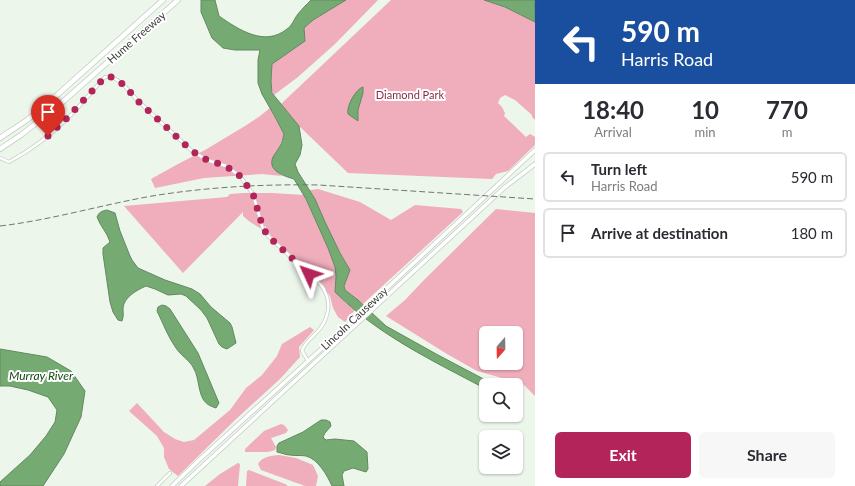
<!DOCTYPE html>
<style>
:root{--surface:#fff;--page:#f7f7f7;--text:#2b2b33;--muted:#7c7c81;--line:#e1e1e2;--accent:#b3255a}
body{margin:0;font-family:Lato,sans-serif;background:var(--page);color:var(--text);height:100vh;display:flex;flex-direction:column;font-size:15px;white-space:nowrap}
*{box-sizing:border-box;margin:0}
p{font-size:13px;color:var(--muted)}
.icon{flex:none;width:22px;height:22px;fill:none;stroke:currentColor;stroke-width:2;stroke-linecap:round;stroke-linejoin:round}
.map{position:relative;flex:1;overflow:hidden}
.drawer{display:flex;flex-direction:column;background:var(--surface);width:320px}
.drawer>*{flex:none}
.guide{background:#1a4fa0;color:#fff;overflow:hidden}
.needle{width:26px;rotate:200deg}
.controls{position:absolute;left:479px;top:326px;display:grid;gap:8px}
.controls a{display:grid;place-items:center;width:44px;height:44px;border-radius:6px;background:var(--surface);box-shadow:0 1px 3px #0004;font-size:20px}
.pin{position:absolute;display:grid;place-items:center;width:34px;height:34px;color:#fff;margin:-41px -17px;border-radius:50% 50% 50% 0;rotate:-45deg;box-shadow:0 0 4px #0007}
.pin .icon{rotate:45deg}
.me{position:absolute;width:44px;margin:-22px;rotate:312deg;stroke-linejoin:round;filter:drop-shadow(0 0 3px #0008)}
.turn{display:flex;align-items:center;gap:14px;height:84px;padding:0 20px;font-size:18px}
.turn .icon{width:52px;height:52px;stroke-width:2.5}
.turn b{display:block;font-size:28px;line-height:34px}
.eta{display:flex;justify-content:space-evenly;align-items:center;height:68px;text-align:center}
.eta b{font-size:24px;font-weight:700;line-height:28px}
.action{display:flex;gap:8px;margin-top:auto;padding:8px 20px}
.action a{flex:1;height:46px;border-radius:6px;background:var(--accent);color:#fff;font-size:16px;font-weight:700;line-height:46px;text-align:center}
.action a+a{background:var(--page);color:var(--text)}
ul{padding:0;list-style:none}
li{display:flex;align-items:center;gap:12px;height:50px;margin:0 8px 6px;padding:0 12px;border:2px solid var(--line);border-radius:6px}
li div{flex:1}
li b{display:block;font-size:15px}
li em{font-style:normal}
main{display:flex;flex:1;min-height:0}
.map>svg:first-child{display:block}
.green{fill:#f0adbc;fill-rule:evenodd}
.water{fill:#76aa73;stroke:#638961}
.lines{fill:none;stroke-linecap:round;stroke-linejoin:round}
.street-casing{stroke:#c3cdc3;stroke-width:4}
.secondary-casing{stroke:#c3cdc3;stroke-width:5}
.highway-casing{stroke:#c3cdc3;stroke-width:6}
.street{stroke:#fff;stroke-width:2.5}
.secondary{stroke:#fff;stroke-width:3.5}
.highway{stroke:#fff;stroke-width:4.5}
.rail{stroke:#717670;stroke-width:1;stroke-dasharray:6 3;stroke-linecap:butt}
.route{stroke:#b3255a;stroke-width:7;stroke-dasharray:0 12.6}
.labels{text-anchor:middle;dominant-baseline:central;stroke-width:4;stroke-linejoin:round;paint-order:stroke}
.street-label{font-size:11px;fill:#383b37;stroke:#fff}
.park-label{font-size:11px;fill:#882c49;stroke:#fff}
.water-label{font-size:12px;font-style:italic;fill:#134a14;stroke:#fff}
</style>
<main>
<div class="map">
<svg width="535" height="486" viewBox="0 0 535 486">
<rect width="100%" height="100%" fill="#ecf6eb"/>
<!-- green -->
<g class="green">
<path d="M 346,0 L 378,0 L 335,44 L 298,77 L 274,95 C 269,86 271,74 272,64 L 283,56 L 304,28 L 313,20 Z"/>
<path d="M 391,0 L 484,0 L 505,7 L 535,22 L 535,120 L 532,117 L 532,115 L 515,100 L 505,95 L 500,98 L 498,103 L 502,107 L 505,113 L 504,116 L 526,137 L 530,134 L 535,137 L 535,145 L 508,171 L 496,174 L 492,179 L 348,173 L 299,126 L 281,104 Z"/>
<path d="M 270,108 L 284,134 L 280,145 L 273,157 L 273,168 L 282,176 L 262,174 L 204,178 L 155,188 L 151,179 L 178,164 L 205,150 L 245,126 L 260,116 Z"/>
<path d="M 318,189 L 360,202 L 391,220 L 415,205 L 461,209 L 463,212 L 363,304 L 345,290 L 344,286 L 350,270 C 341,254 332,238 325,222 C 320,211 316,200 310,190 Z"/>
<path d="M 244,193 L 272,193 L 304,195 L 328,248 L 335,267 L 336,276 L 335,292 L 346,303 L 355,310 L 345,322 L 338,317 L 333,308 L 330,296 L 316,278 L 271,236 L 265,226 L 260,228 L 250,222 L 243,216 L 243,212 L 183,273 L 124,206 L 227,197 L 230,194 Z"/>
<path d="M 496,209 L 535,213 L 535,396 L 523,384 L 477,371 L 447,354 L 386,316 L 405,300 L 424,280 ZM 486,333 L 516,333 L 516,363 L 486,363 Z"/>
<path d="M 310,327 L 314,330 L 299,347 L 300,357 L 280,379 L 235,420 L 178,476 L 169,469 L 164,457 L 164,448 L 157,436 L 129,411 L 137,403 L 164,432 L 175,439 L 184,442 L 194,440 L 230,410 L 246,388 L 262,375 L 277,356 L 282,344 Z"/>
<path d="M 281,424 L 284,425 L 288,430 L 286,433 L 271,438 L 276,447 L 275,450 L 268,452 L 245,452 L 245,449 L 264,431 Z"/>
<path d="M 279,455 L 296,458 L 313,465 L 318,476 L 316,486 L 305,486 L 261,470 L 258,464 C 263,456 270,456 279,455 Z"/>
<path d="M 238,463 L 240,464 L 238,486 L 205,486 L 220,474 Z"/>
<path d="M 249,470 L 285,484 L 288,486 L 246,486 L 247,471 Z"/>
</g>
<!-- water -->
<g class="water">
<path d="M 201,0 L 215,0 L 219,16 C 239,30 265,47 287,29 C 292,26 294,19 298,14 C 302,9 306,5 311,0 L 346,0 L 313,20 L 304,28 L 305,41 L 272,64 L 271,81 L 272,93 L 299,126 L 302,145 L 300,155 L 295,164 L 298,172 L 315,199 L 325,222 L 340,253 L 350,270 L 344,286 L 345,290 L 358,300 L 386,326 L 438,355 L 495,385 L 486,385 L 486,389 C 433,361 378,335 335,292 L 336,276 L 335,267 L 328,248 L 306,199 L 294,179 C 284,176 267,171 273,157 C 275,153 278,150 280,146 C 282,143 283,138 284,134 L 274,115 L 262,94 L 258,83 L 258,60 L 260,50 L 235,50 L 223,48 L 212,38 L 201,12 Z"/>
<path d="M 484,0 L 535,0 L 535,22 L 505,7 Z"/>
<path d="M 363,87 L 363,93 L 358,110 L 358,121 L 348,114 C 346,106 356,89 363,87 Z"/>
<path d="M 107,210 L 115,213 L 120,231 L 130,256 L 132,260 L 138,268 L 165,280 L 192,289 L 200,294 L 211,307 L 230,323 L 232,327 L 236,343 L 227,349 L 222,347 L 219,344 L 207,318 L 201,310 L 186,296 L 181,294 L 168,295 L 155,289 L 146,286 C 137,290 124,297 123,308 C 123,313 124,316 122,321 L 118,320 L 113,312 L 110,302 L 103,254 L 103,248 L 110,242 C 107,232 100,226 97,217 C 99,212 102,211 107,210 Z"/>
<path d="M 162,305 L 166,306 L 170,309 L 198,353 L 219,403 L 216,408 C 210,406 206,404 203,399 C 198,390 199,378 194,369 C 190,360 181,356 176,348 C 168,337 163,323 157,311 L 158,307 Z"/>
<path d="M 0,349 L 47,357 L 71,371 L 85,391 L 81,417 L 64,454 L 43,486 L 0,486 L 0,482 L 30,455 L 46,436 L 55,422 L 57,410 L 48,397 L 28,390 L 10,386 L 0,386 Z"/>
<path d="M 321,420 L 326,420 L 330,422 L 331,426 L 325,433 L 323,437 L 326,440 L 335,439 L 354,441 L 367,452 L 368,469 L 366,472 L 353,468 L 344,471 L 342,475 L 344,486 L 332,486 C 327,475 318,459 306,456 C 301,455 295,456 290,455 C 286,455 282,453 277,452 L 277,446 L 279,443 L 303,432 Z"/>
</g>
<g class="lines">
<!-- street casing -->
<g class="street-casing">
<g id="street">
<path d="M 0,158 L 9,162 C 31,150 50,136 68,118 C 81,105 92,91 105,77 C 118,74 130,93 138,101 L 192,151 L 207,160 L 226,166 L 240,176 L 253,194 L 263,229 L 268,236 L 320,284 C 322,286 324,289 325,292 C 332,305 327,322 317,332 C 312,338 304,343 302,351 L 308,361"/>
<path d="M 157,486 L 170,473"/>
</g>
</g>
<!-- secondary casing -->
<g class="secondary-casing">
<g id="secondary">
<path d="M 172,486 L 198,461 L 342,330 L 535,150"/>
<path d="M 181,486 L 504,188 L 535,164"/>
</g>
</g>
<!-- highway casing -->
<g class="highway-casing">
<g id="highway">
<path d="M 0,138 L 27,120 L 46,105 L 163,0"/>
<path d="M 0,149 L 21,135 L 58,106 L 178,0"/>
</g>
</g>
<!-- street -->
<use href="#street" class="street"/>
<!-- secondary -->
<use href="#secondary" class="secondary"/>
<!-- highway -->
<use href="#highway" class="highway"/>
<!-- rail -->
<path class="rail" d="M 0,226 C 51,220 101,205 152,196 C 208,187 263,184 319,185 L 535,199"/>
</g>
<g class="lines">
<!-- route -->
<path class="route" d="M 48,136 L 68,117 L 105,77 C 118,74 130,93 138,101 L 192,151 L 207,160 L 226,166 L 240,176 L 253,194 L 263,228 L 268,236 L 309,274"/>
</g>
<g class="labels">
<!-- street labels -->
<g class="street-label">
<text transform="translate(136 37) rotate(-41)">Hume Freeway</text>
<text transform="translate(354 318) rotate(-43)">Lincoln Causeway</text>
</g>
<!-- park labels -->
<g class="park-label">
<text x="410" y="94">Diamond Park</text>
</g>
<!-- water labels -->
<g class="water-label">
<text x="41" y="375">Murray River</text>
</g>
</g>
</svg>
<div class="controls">
<a><svg class="needle" viewBox="-14 -14 28 28"><path d="M0-13l5 13h-10z" fill="#e53935"/><path d="M0 13l5-13h-10z" fill="#7c7c81"/></svg></a>
<a><svg class="icon" aria-label="search" viewBox="0 0 24 24"><circle cx="10" cy="10" r="6"/><path d="M15 15l6 6"/></svg></a>
<a><svg class="icon" aria-label="layers" viewBox="0 0 24 24"><path d="M12 4l9 5-9 5-9-5zM3 14l9 5 9-5"/></svg></a>
</div>
<div class="pin" style="left:48px;top:136px;background:#d93025"><svg class="icon" aria-label="arrive" viewBox="0 0 24 24"><path d="M6 21V4h12l-3 4 3 4H6"/></svg></div>
<svg class="me" style="left:309px;top:274px" viewBox="-20 -20 40 40"><path d="M0-17L14 15 0 8-14 15z" fill="#b3255a" stroke="#fff" stroke-width="4"/></svg>
</div>
<section class="drawer">
<div class="guide">
<div class="turn"><svg class="icon" aria-label="left" viewBox="0 0 24 24"><path d="M17 20v-9H6M10 6l-5 5 5 5"/></svg><div><b>590 m</b>Harris Road</div></div>
</div>
<div class="eta">
<div><b>18:40</b><p>Arrival</p></div>
<div><b>10</b><p>min</p></div>
<div><b>770</b><p>m</p></div>
</div>
<ul>
<li><svg class="icon" aria-label="left" viewBox="0 0 24 24"><path d="M17 20v-9H6M10 6l-5 5 5 5"/></svg><div><b>Turn left</b><p>Harris Road</p></div><em>590 m</em></li>
<li><svg class="icon" aria-label="arrive" viewBox="0 0 24 24"><path d="M6 21V4h12l-3 4 3 4H6"/></svg><div><b>Arrive at destination</b></div><em>180 m</em></li>
</ul>
<div class="action"><a>Exit</a><a>Share</a></div>
</section>
</main>
